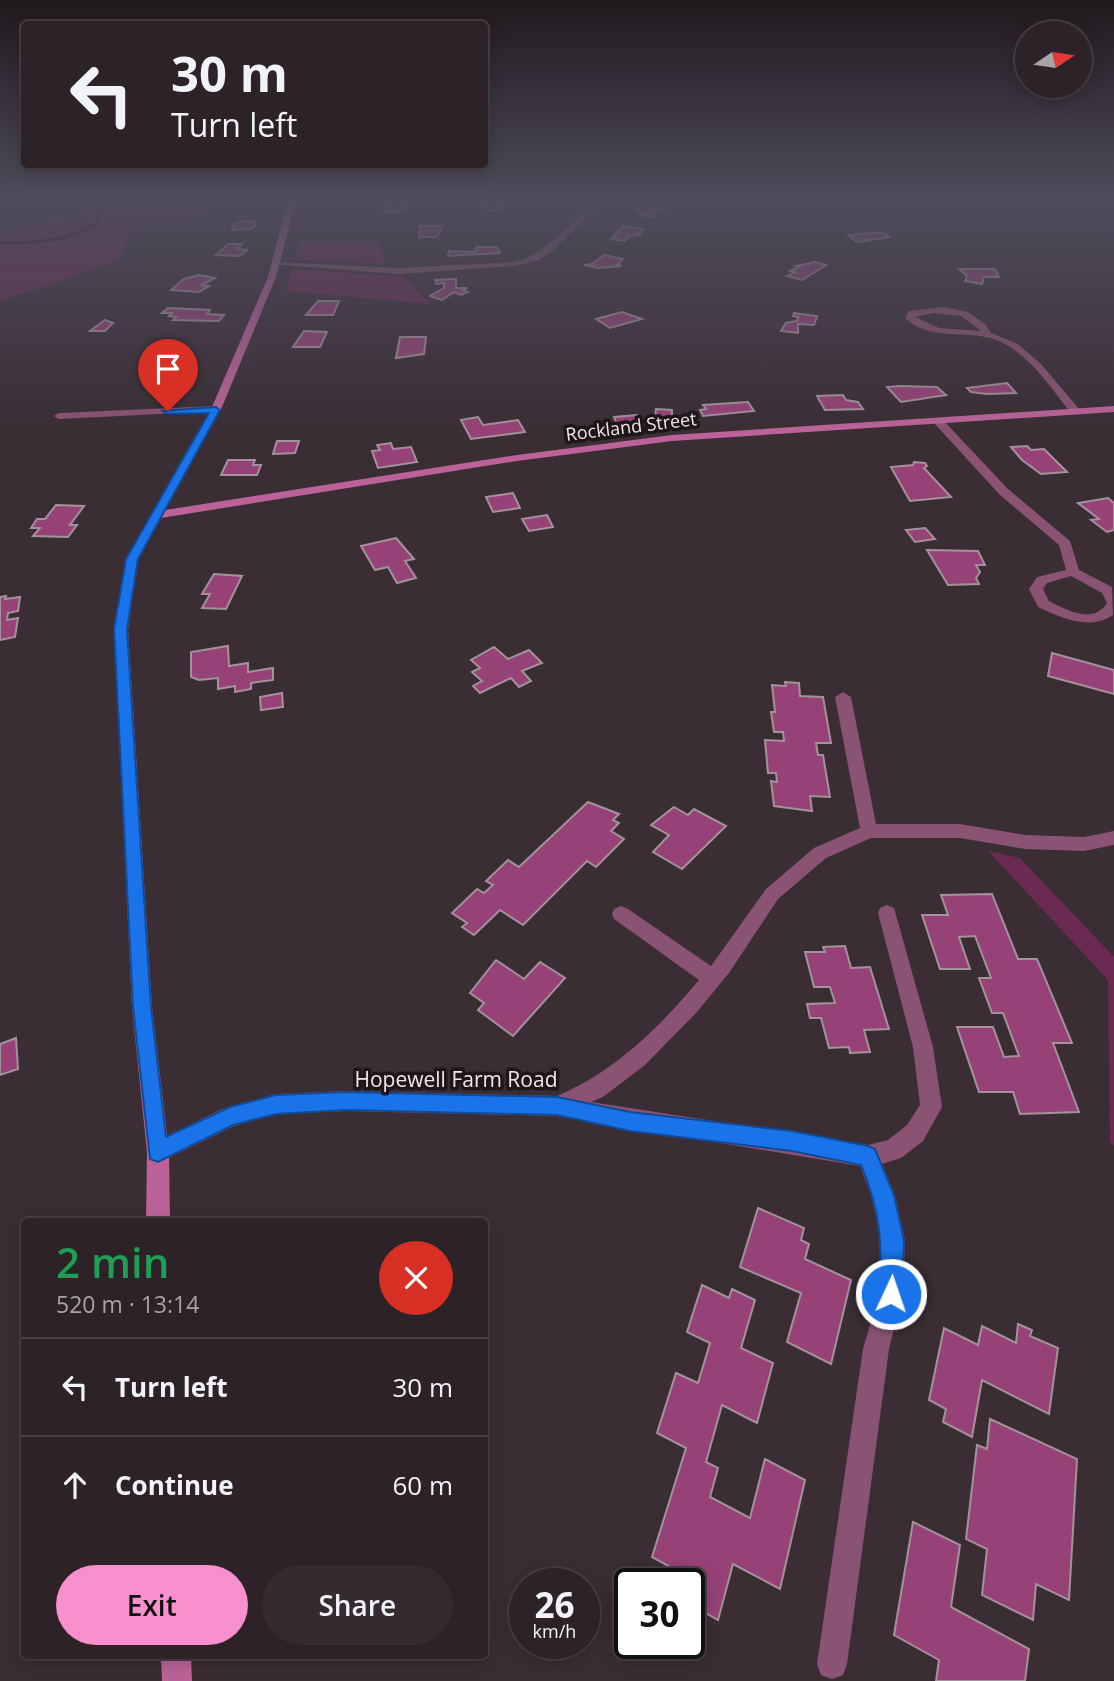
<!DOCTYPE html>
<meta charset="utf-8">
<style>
:root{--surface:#2c2227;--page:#342a2f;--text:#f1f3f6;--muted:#a6a4a7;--line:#483f44;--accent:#f790cd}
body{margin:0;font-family:"Open Sans",sans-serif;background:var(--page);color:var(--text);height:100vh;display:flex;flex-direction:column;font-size:26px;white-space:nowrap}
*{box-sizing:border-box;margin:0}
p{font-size:23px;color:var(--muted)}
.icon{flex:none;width:38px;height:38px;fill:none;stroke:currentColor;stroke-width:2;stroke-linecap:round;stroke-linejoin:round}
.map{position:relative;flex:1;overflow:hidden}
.sheet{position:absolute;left:21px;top:1218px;width:467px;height:441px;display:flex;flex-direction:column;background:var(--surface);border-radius:7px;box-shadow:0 4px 18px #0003,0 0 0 2px var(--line)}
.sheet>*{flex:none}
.banner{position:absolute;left:21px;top:21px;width:467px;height:147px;border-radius:7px;box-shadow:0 4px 18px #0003,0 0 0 2px var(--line);background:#2c2227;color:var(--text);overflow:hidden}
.needle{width:46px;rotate:77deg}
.fabs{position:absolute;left:1015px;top:21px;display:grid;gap:14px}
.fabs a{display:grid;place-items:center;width:77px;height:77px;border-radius:50%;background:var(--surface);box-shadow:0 4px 18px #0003,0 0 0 2px var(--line);font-size:35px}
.speed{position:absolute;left:509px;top:1568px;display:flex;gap:14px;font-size:35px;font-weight:700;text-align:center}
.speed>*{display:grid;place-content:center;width:91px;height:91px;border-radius:50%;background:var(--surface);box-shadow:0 4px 18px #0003,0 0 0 2px var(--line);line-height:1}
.speed small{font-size:18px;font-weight:400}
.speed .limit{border:4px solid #111;border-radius:10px;background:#fff;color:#111}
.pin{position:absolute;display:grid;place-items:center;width:60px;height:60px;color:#fff;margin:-72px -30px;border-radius:50% 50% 50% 0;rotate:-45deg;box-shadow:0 0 7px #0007}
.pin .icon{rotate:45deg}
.me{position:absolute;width:77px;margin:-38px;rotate:3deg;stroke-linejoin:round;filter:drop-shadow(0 0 5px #0008)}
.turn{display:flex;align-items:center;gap:24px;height:147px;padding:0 35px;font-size:32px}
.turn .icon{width:91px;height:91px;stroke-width:2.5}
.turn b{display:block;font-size:49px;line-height:60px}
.round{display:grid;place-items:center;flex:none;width:74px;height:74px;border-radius:37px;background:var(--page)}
.overview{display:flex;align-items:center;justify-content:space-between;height:119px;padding:0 35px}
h1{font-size:42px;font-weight:600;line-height:52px;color:#1e9e55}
.cta{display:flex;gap:14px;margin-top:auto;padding:14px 35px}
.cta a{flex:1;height:80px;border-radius:42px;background:var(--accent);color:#111;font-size:28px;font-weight:600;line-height:80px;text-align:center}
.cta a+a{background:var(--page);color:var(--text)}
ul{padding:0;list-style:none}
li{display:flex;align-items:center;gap:21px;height:98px;padding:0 35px;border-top:2px solid var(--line)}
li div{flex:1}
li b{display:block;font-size:26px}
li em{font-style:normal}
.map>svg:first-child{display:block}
.green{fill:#6a2a52}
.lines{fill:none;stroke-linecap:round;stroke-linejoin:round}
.stream{stroke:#40022d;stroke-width:3.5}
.building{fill:#974277;stroke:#a3929b;stroke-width:2}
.street{fill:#8a5373;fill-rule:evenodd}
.secondary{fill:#bb6398;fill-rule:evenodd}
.route{fill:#1a73e8;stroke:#114b97;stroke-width:2}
.labels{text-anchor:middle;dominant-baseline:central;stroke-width:7;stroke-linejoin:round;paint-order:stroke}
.far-street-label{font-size:18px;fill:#f0e7ec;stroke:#1d171a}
.street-label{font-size:21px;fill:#f0e7ec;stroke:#1d171a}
</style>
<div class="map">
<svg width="1114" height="1681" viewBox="0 0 1114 1681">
<rect width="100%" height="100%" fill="#3a2d34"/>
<!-- green -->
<g class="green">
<path d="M 99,197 L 218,197 C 200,233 164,207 135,230 C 124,239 126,249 120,258 L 110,264 L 0,301 L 0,234 L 68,216 Z"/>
<path d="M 300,242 L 378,242 L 385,264 L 295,260 Z"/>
<path d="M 292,269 L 404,277 L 430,304 L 286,291 Z"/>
<path d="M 988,851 L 1020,858 L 1114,957 L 1114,1145 L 1110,1142 L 1108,980 Z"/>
</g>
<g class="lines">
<!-- stream -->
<path class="stream" d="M 0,243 C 31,243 74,241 99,222 L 98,217 L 103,212 L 95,209 L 127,197"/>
</g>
<!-- building -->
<g class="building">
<path d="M 248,197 L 264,197 L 262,202 L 242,203 Z"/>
<path d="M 384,197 L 398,197 L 402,199 L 400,206 L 407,206 L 398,212 L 383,212 L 385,202 L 390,202 Z"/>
<path d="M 498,197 L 499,202 L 505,202 L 502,211 L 487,211 L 487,206 L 482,206 L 481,198 Z"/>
<path d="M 644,204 L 668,208 L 659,210 L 653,217 L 641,215 L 643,213 L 636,212 L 639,209 L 635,208 Z"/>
<path d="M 240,221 L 255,221 L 256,224 L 252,229 L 232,230 L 234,224 Z"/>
<path d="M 420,226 L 443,226 L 437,237 L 419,237 Z"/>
<path d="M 623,226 L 643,229 L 638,234 L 642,235 L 629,236 L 625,241 L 611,239 Z"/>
<path d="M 883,232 L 889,237 L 857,242 L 848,235 Z"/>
<path d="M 228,244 L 242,244 L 238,249 L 247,250 L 240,256 L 216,255 Z"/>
<path d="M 476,247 L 497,247 L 500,253 L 448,256 L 449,251 L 475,252 Z"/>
<path d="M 604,255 L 623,259 L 617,265 L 622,266 L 598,268 L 584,265 L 592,264 Z"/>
<path d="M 815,262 L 826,265 L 802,280 L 787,276 L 795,272 L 790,271 L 799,267 L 796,266 Z"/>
<path d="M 959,269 L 995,269 L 999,277 L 984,277 L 982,284 L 965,281 L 967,276 Z"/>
<path d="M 199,275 L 215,278 L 202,285 L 209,286 L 199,292 L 171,290 L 184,279 Z"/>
<path d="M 456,279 L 456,288 L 467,288 L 463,290 L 468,292 L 461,295 L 454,292 L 442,300 L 430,296 L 444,288 L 444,283 L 436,284 L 435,280 Z"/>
<path d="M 318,301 L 339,301 L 333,315 L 306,315 Z"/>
<path d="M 168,308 L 210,310 L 207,314 L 224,315 L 219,321 L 173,320 L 176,317 L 169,316 L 172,313 L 162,313 Z"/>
<path d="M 622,312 L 642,319 L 610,328 L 596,319 Z"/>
<path d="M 794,313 L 817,316 L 814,325 L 798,324 L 798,333 L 781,331 L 786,323 L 797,321 L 798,317 L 793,316 Z"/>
<path d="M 105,320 L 113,323 L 105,331 L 90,331 Z"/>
<path d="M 304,331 L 327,332 L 320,347 L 293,347 Z"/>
<path d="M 400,337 L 426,337 L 424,354 L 396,358 Z"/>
<path d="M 1007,383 L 1016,393 L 987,394 L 971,392 L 967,388 Z"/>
<path d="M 900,386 L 937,387 L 946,395 L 901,402 L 887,387 Z"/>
<path d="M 843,395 L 846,400 L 858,402 L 863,409 L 825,410 L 817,396 Z"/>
<path d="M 748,402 L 754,411 L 703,416 L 700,410 L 706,409 L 703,405 Z"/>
<path d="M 656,409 L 672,410 L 672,419 L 655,418 Z"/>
<path d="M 637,415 L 641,426 L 638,426 L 639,429 L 619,430 L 614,417 Z"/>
<path d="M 478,417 L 483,425 L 518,420 L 525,432 L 471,439 L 461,420 Z"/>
<path d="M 277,441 L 299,441 L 295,453 L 273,454 Z"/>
<path d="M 391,443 L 393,449 L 411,447 L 417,462 L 378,468 L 372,451 L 380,450 L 377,445 Z"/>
<path d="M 1027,446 L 1031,450 L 1044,449 L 1067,472 L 1041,474 L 1022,460 L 1011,447 Z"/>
<path d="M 228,460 L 255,460 L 253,465 L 261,465 L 257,475 L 221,475 Z"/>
<path d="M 914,462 L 925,463 L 927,466 L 924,468 L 951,497 L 910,501 L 891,467 L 913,465 Z"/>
<path d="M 513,493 L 520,508 L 493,512 L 486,497 Z"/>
<path d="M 1108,498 L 1114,503 L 1114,530 L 1107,532 L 1091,520 L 1099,519 L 1078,503 Z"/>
<path d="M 56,505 L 84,506 L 70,525 L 77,525 L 68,537 L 33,536 L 40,528 L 31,528 L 37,519 L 45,519 Z"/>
<path d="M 547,515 L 553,527 L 529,531 L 522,519 Z"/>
<path d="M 925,528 L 935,539 L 915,542 L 906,530 Z"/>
<path d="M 396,538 L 414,559 L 405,561 L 416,578 L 397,583 L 388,567 L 375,570 L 361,546 Z"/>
<path d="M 927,550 L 978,551 L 985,565 L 976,565 L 980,572 L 976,578 L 979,584 L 948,585 Z"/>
<path d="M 214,574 L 242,576 L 226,609 L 202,608 L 210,594 L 202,594 Z"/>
<path d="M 6,596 L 5,599 L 20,597 L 18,611 L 8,613 L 7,620 L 18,618 L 15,637 L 0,640 L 0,597 Z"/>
<path d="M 228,646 L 229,666 L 248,663 L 248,672 L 273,668 L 273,680 L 251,683 L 251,689 L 235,692 L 235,686 L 218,689 L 218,678 L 199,680 L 191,677 L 191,652 Z"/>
<path d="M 494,647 L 508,659 L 529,650 L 542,663 L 522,671 L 531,681 L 519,687 L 511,678 L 480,693 L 473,686 L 482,681 L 472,672 L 480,668 L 471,660 Z"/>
<path d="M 1052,653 L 1114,670 L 1114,694 L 1048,676 Z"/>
<path d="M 785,682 L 799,683 L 800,696 L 823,697 L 831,743 L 816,743 L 818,755 L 823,755 L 830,797 L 810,796 L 812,811 L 774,806 L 771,781 L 777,782 L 776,773 L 768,773 L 765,740 L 784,741 L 783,732 L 774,732 L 771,712 L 775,712 L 772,685 L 786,686 Z"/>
<path d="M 282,693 L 283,707 L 261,710 L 260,697 Z"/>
<path d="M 588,802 L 619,814 L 613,820 L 619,823 L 611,831 L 624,839 L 596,867 L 587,861 L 523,925 L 500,910 L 474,935 L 462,927 L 467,923 L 452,913 L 477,889 L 484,893 L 493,885 L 486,881 L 508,860 L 519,867 Z"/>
<path d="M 674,807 L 688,815 L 694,809 L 726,826 L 682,869 L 653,852 L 669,835 L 651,825 Z"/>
<path d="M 992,894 L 1018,959 L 1037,959 L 1072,1043 L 1053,1043 L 1079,1112 L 1020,1114 L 1013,1092 L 979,1092 L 957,1027 L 993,1027 L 1004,1057 L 1019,1056 L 1003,1013 L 992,1013 L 979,978 L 991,978 L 975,936 L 959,937 L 970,969 L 940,969 L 922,915 L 948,915 L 941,895 Z"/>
<path d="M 845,946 L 851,968 L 870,967 L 889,1029 L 864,1030 L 870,1052 L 850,1053 L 849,1047 L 829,1048 L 821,1018 L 810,1018 L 807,1004 L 835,1003 L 830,987 L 814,987 L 805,952 L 825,952 L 823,947 Z"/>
<path d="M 496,960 L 524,979 L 540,962 L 565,978 L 513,1036 L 478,1010 L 484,1003 L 470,993 Z"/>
<path d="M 16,1038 L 18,1069 L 0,1075 L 0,1044 Z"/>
<path d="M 758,1208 L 804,1228 L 801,1240 L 809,1244 L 805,1259 L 851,1280 L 831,1364 L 787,1342 L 801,1293 L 740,1267 Z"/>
<path d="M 702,1285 L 729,1298 L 732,1289 L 755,1300 L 741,1348 L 773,1363 L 757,1423 L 722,1405 L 706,1462 L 718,1468 L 710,1497 L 750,1518 L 765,1459 L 805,1480 L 780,1589 L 733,1564 L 718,1620 L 693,1606 L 697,1593 L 690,1588 L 690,1584 L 682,1584 L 685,1575 L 652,1557 L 686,1448 L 657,1433 L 676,1373 L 698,1383 L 710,1343 L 687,1332 Z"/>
<path d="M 1018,1324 L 1032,1330 L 1030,1336 L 1058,1348 L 1049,1414 L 982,1380 L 972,1437 L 943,1422 L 946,1409 L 929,1400 L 944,1328 L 978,1345 L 982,1326 L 1016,1343 Z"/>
<path d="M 990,1419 L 1077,1459 L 1069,1600 L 1036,1584 L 1033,1620 L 982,1595 L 987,1549 L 966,1539 L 977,1445 L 987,1449 Z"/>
<path d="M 913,1522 L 960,1545 L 951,1607 L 1029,1649 L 1025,1681 L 936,1681 L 939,1660 L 894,1635 Z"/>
</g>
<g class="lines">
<!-- street -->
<g class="street">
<path d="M 599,197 L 607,197 L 552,251 L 539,260 L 515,266 L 398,274 L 271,264 L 275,262 L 398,268 L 515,262 C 550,252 573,221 599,197 Z"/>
<path d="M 993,197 L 1059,197 L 1055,199 Z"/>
<path d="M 944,307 L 968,312 L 985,324 L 991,333 L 1018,344 L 1041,364 L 1080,410 L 1080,414 L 1072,414 C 1051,389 1031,355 999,341 C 968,328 932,343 905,318 L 909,311 ZM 933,313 L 961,316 L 981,331 L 939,328 L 915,317 Z"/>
<path d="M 216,406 L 221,409 L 220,411 L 59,419 L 54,416 L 59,413 Z"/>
<path d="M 934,419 L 942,419 L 1008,489 L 1070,541 L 1079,570 L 1112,587 L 1113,615 C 1089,631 1062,618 1038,607 L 1029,589 L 1037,577 L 1066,570 L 1059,545 L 1000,495 L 934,423 ZM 1071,576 L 1102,593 L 1107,603 C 1093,625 1067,610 1049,601 L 1043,589 L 1047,583 Z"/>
<path d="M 843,692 L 851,697 L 876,824 L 960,824 L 1025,835 L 1084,837 L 1114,831 L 1114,845 L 1084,851 L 1025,849 L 960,838 L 871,838 L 826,858 L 778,899 L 729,973 L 696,1013 L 645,1065 L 603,1097 L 591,1102 L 868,1145 L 888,1140 L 907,1125 L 920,1105 L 913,1047 L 878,913 L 880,908 L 887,905 L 894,908 L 933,1047 L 942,1107 L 923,1141 L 901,1158 L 882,1164 L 895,1195 L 905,1240 L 903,1294 L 889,1349 L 847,1664 L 843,1675 L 832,1679 L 821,1675 L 817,1664 L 863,1349 L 879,1294 L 881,1240 L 871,1195 L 860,1166 L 557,1116 L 347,1111 L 276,1114 L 234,1126 L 158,1163 L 150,1160 L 147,1152 L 150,1144 L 222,1109 L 276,1094 L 347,1091 L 557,1096 C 614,1072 659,1028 699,980 L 614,919 L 612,914 L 614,909 L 621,906 L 628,909 L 711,966 L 766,889 L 814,848 L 860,828 L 835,697 Z"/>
</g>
<!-- secondary -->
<g class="secondary">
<path d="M 289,197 L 297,197 L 276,277 L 222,407 L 165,510 L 517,455 L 672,435 L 1114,406 L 1114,412 L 672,441 L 517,461 L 161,518 L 138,559 L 128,629 L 152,1007 L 169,1152 L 170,1222 L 146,1222 L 147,1152 L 132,1007 L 114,629 L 126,559 L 212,407 L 268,277 Z"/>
<path d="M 161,1656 L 191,1656 L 192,1681 L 162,1681 Z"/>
</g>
</g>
<!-- sky -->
<linearGradient id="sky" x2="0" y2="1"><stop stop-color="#20191d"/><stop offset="0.46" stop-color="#4f4c5c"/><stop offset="1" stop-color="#4f4c5c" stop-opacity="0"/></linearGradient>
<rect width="1114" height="432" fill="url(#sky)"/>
<!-- route -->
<path class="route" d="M 216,407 L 220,410 L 138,559 L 127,629 L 151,1007 L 166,1137 L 230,1107 L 276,1095 L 347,1092 L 557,1097 L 630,1112 L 792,1131 L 868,1146 L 875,1149 L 894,1195 L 904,1240 L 902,1294 L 899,1302 L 891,1305 L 883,1302 L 880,1294 C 882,1242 881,1213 861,1165 L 792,1151 L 630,1131 L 557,1115 L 347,1110 L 276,1114 L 233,1125 L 158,1162 L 150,1159 L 133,1007 L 114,629 L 126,559 L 209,413 L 168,414 L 163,411 Z"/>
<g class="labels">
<!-- far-street labels -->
<g class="far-street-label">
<text transform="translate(631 426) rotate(-7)">Rockland Street</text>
</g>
<!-- street labels -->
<g class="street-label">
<text x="456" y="1079">Hopewell Farm Road</text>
</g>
</g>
</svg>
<div class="fabs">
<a><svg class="needle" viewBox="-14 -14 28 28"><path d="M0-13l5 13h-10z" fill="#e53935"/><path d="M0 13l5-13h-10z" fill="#a6a4a7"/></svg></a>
</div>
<div class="speed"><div>26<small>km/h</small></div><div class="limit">30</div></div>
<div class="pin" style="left:168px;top:411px;background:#d93025"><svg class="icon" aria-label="arrive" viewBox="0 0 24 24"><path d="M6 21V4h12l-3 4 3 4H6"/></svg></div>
<svg class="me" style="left:891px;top:1294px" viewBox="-20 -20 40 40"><circle r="17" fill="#1a73e8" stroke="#fff" stroke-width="3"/><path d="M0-11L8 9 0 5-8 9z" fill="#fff"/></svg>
<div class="banner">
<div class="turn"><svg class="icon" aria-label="left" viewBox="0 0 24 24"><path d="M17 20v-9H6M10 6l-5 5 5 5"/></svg><div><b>30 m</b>Turn left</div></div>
</div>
<section class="sheet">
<div class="overview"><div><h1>2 min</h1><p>520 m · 13:14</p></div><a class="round" style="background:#d93025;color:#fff"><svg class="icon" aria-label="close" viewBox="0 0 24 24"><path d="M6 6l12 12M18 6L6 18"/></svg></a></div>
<ul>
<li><svg class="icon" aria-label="left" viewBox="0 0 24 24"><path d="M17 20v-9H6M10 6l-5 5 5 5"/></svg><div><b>Turn left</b></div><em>30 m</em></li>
<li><svg class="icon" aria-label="ahead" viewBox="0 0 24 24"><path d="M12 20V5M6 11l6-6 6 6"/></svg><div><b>Continue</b></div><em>60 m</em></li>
</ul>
<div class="cta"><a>Exit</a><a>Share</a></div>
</section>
</div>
